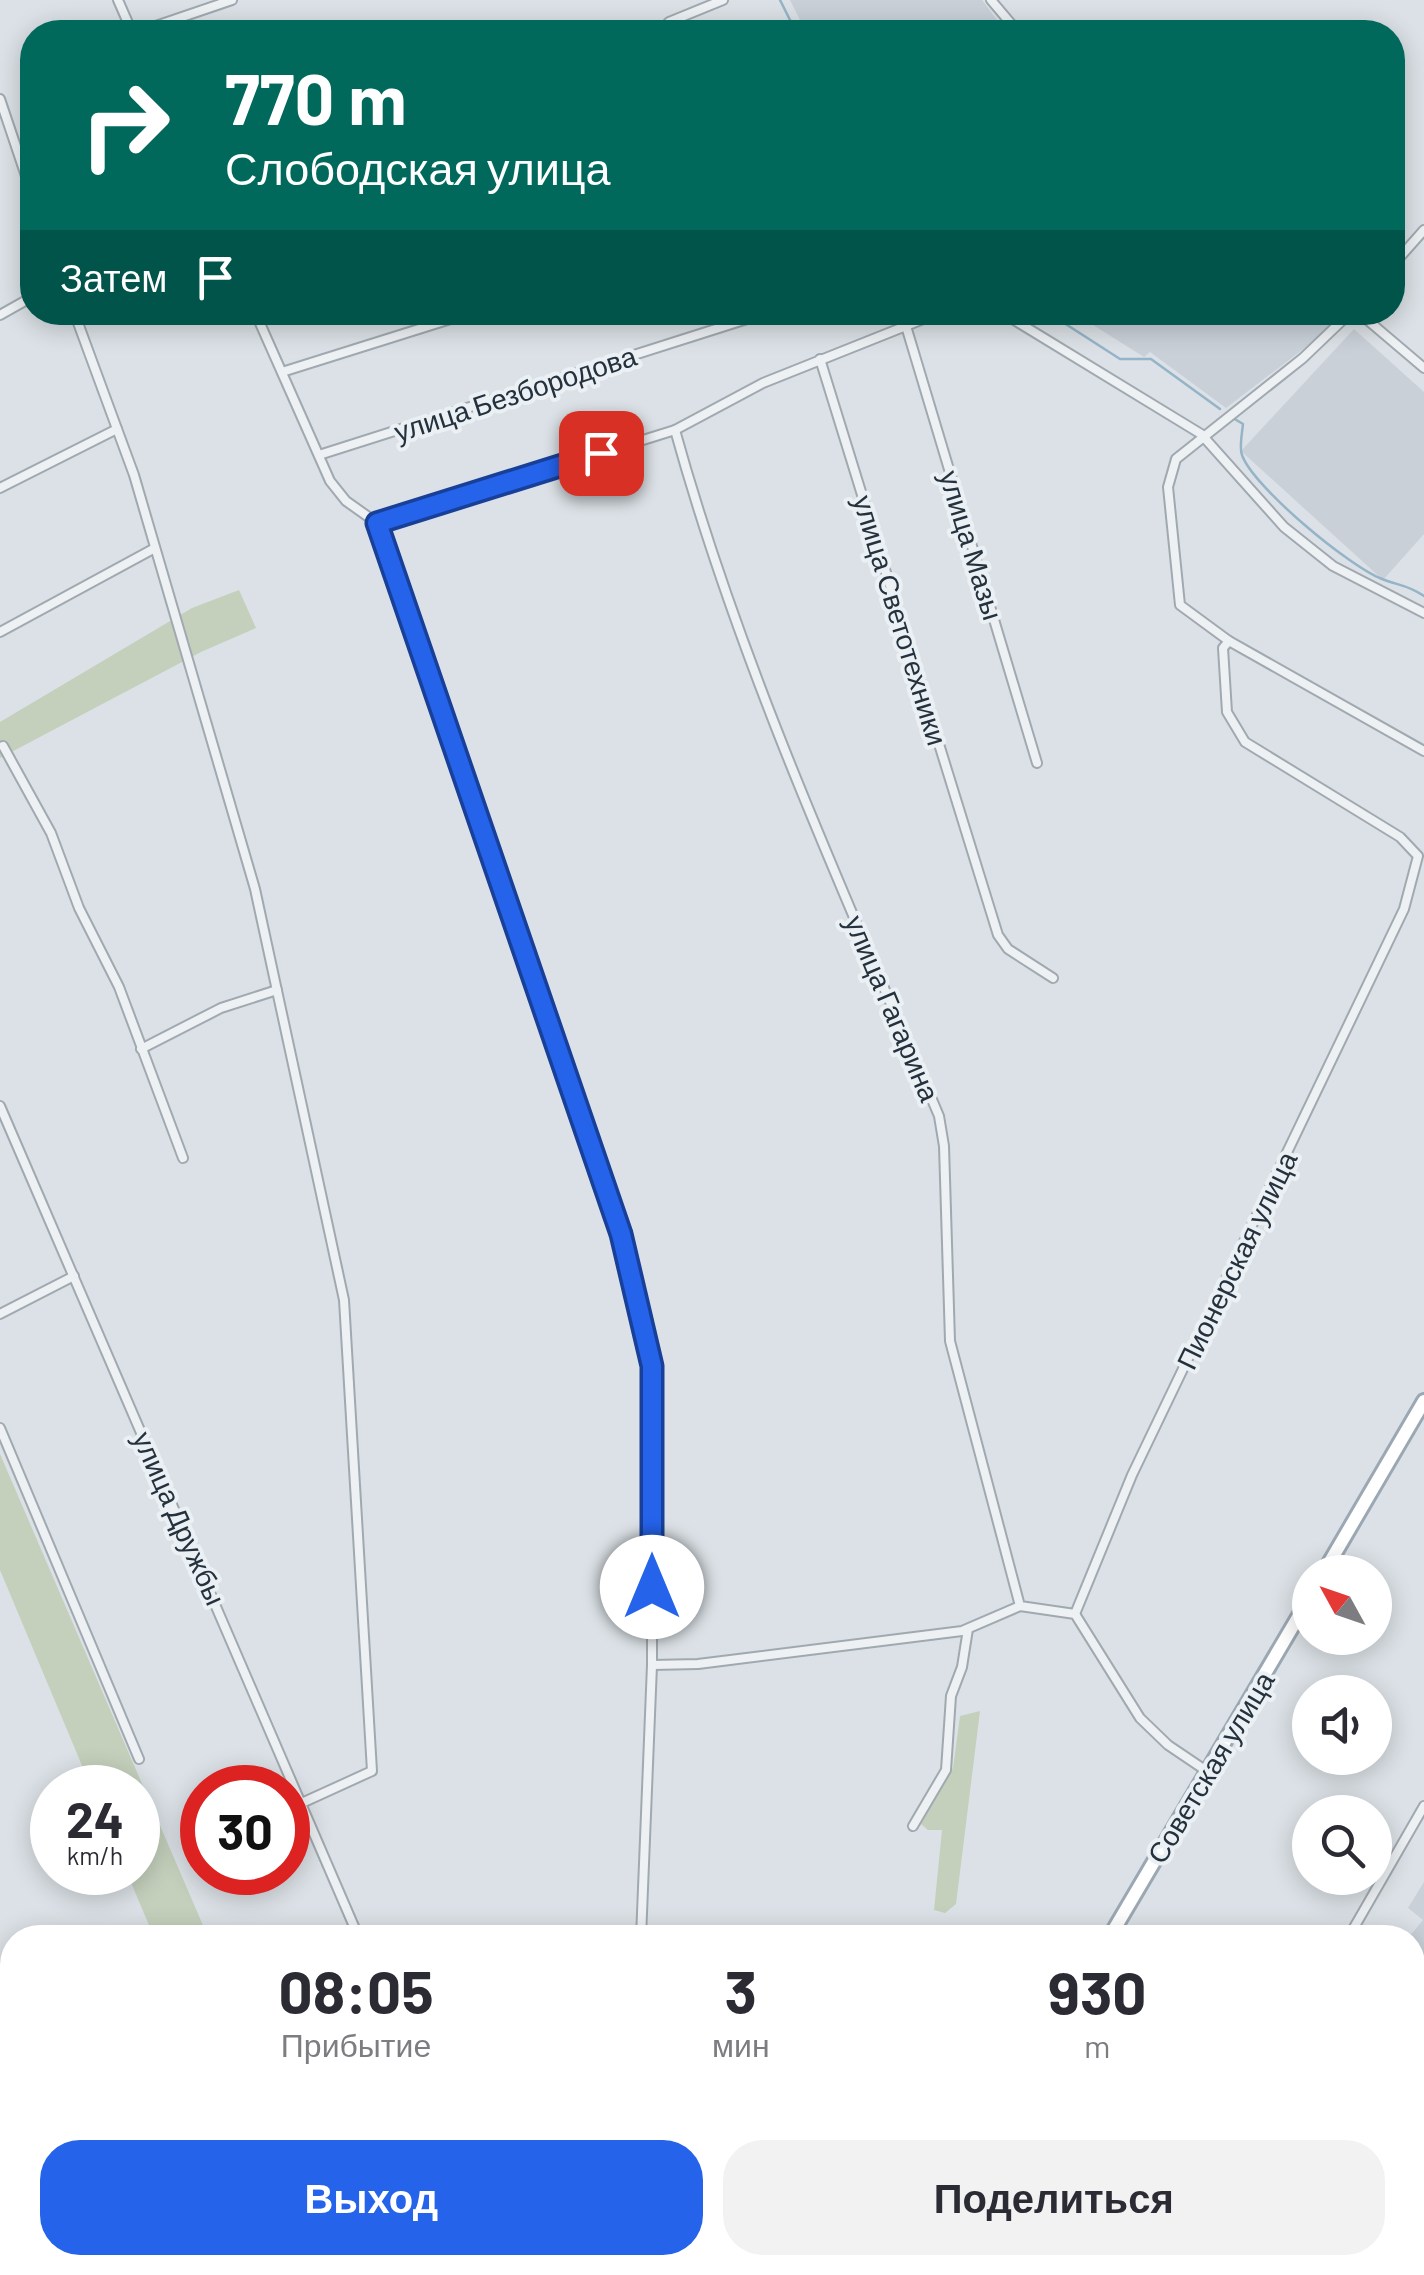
<!DOCTYPE html>
<html lang="ru">
<meta charset="utf-8">
<style>
:root{--surface:#fff;--page:#f2f2f3;--text:#2b2b33;--muted:#7c7c81;--accent:#2563eb}
body{margin:0;font-family:Barlow,sans-serif;background:var(--page);color:var(--text);height:100vh;display:flex;flex-direction:column;font-size:38px;white-space:nowrap}
*{box-sizing:border-box;margin:0}
p{font-size:32px;color:var(--muted)}
.icon{flex:none;width:55px;height:55px;fill:none;stroke:currentColor;stroke-width:2;stroke-linecap:round;stroke-linejoin:round}
.map{position:relative;flex:1;overflow:hidden}
.sheet{position:absolute;left:0px;top:1925px;width:1425px;height:350px;display:flex;flex-direction:column;background:var(--surface);border-radius:40px 40px 0 0;box-shadow:0 5px 25px #0003}
.sheet>*{flex:none}
.banner{position:absolute;left:20px;top:20px;width:1385px;height:305px;border-radius:40px;box-shadow:0 5px 25px #0003;background:#00695c;color:#fff;overflow:hidden}
.needle{width:65px;rotate:310deg}
.controls{position:absolute;left:1292px;top:1555px;display:grid;gap:20px}
.controls a{display:grid;place-items:center;width:100px;height:100px;border-radius:50%;background:var(--surface);box-shadow:0 5px 25px #0003;font-size:50px}
.speed{position:absolute;left:30px;top:1765px;display:flex;gap:20px;font-size:50px;font-weight:700;text-align:center}
.speed>*{display:grid;place-content:center;width:130px;height:130px;border-radius:50%;background:var(--surface);box-shadow:0 5px 25px #0003;line-height:1}
.speed small{font-size:25px;font-weight:400}
.speed .limit{border:15px solid #d22;background:#fff;color:#111}
.pin{position:absolute;display:grid;place-items:center;width:85px;height:85px;color:#fff;margin:-42px;border-radius:20px;box-shadow:0 5px 15px #0006}
.me{position:absolute;width:110px;margin:-55px;rotate:0deg;stroke-linejoin:round;filter:drop-shadow(0 0 8px #0008)}
.turn{display:flex;align-items:center;gap:35px;height:210px;padding:0 40px;font-size:45px}
.turn .icon{width:130px;height:130px;stroke-width:2.5}
.turn b{display:block;font-size:70px;line-height:85px}
.then{display:flex;align-items:center;height:95px;padding:0 40px;background:#0003;gap:20px;font-size:38px}
.eta{display:flex;justify-content:space-evenly;align-items:center;height:170px;text-align:center}
.eta b{font-size:60px;font-weight:700;line-height:70px}
.action{display:flex;gap:20px;margin-top:auto;padding:20px 40px}
.action a{flex:1;height:115px;border-radius:40px;background:var(--accent);color:#fff;font-size:40px;font-weight:700;line-height:115px;text-align:center}
.action a+a{background:var(--page);color:var(--text)}
.map>svg:first-child{display:block}
.built{fill:#c9d0d8}
.green{fill:#c4d0bc}
.lines{fill:none;stroke-linecap:round;stroke-linejoin:round}
.stream{stroke:#95b4c7;stroke-width:2.5}
.street-casing{stroke:#a1a9b0;stroke-width:12}
.primary-casing{stroke:#9ba7b2;stroke-width:18}
.street{stroke:#eef1f4;stroke-width:8}
.primary{stroke:#fff;stroke-width:12}
.route-casing{stroke:#184099;stroke-width:25}
.route{stroke:#2563eb;stroke-width:18}
.labels{text-anchor:middle;dominant-baseline:central;stroke-width:8;stroke-linejoin:round;paint-order:stroke}
.street-label{font-size:28px;fill:#25313c;stroke:#eaf0f4}
</style>
<div class="map">
<svg width="1424" height="2275" viewBox="0 0 1424 2275">
<rect width="100%" height="100%" fill="#dbe1e6"/>
<!-- built -->
<g class="built">
<path d="M 790,0 L 982,0 L 1006,32 L 806,32 Z"/>
<path d="M 1074,313 L 1340,313 L 1315,340 L 1226,408 L 1150,352 L 1144,357 Z"/>
<path d="M 1354,329 L 1424,392 L 1424,534 L 1383,580 L 1241,451 Z"/>
<path d="M 1424,1882 L 1424,2204 L 1413,2195 L 1409,1937 L 1423,1920 L 1408,1908 Z"/>
</g>
<!-- green -->
<g class="green">
<path d="M 239,590 L 256,628 L 201,652 L 0,758 L 0,722 L 192,608 Z"/>
<path d="M 0,1454 L 208,1937 L 154,1937 L 127,1873 L 138,1872 L 138,1788 L 91,1787 L 0,1570 Z"/>
<path d="M 980,1711 L 956,1904 L 945,1913 L 934,1910 L 942,1830 L 928,1830 L 921,1824 L 953,1768 L 960,1716 Z"/>
<path d="M 723,2263 L 723,2262 L 781,2263 L 777,2275 L 722,2275 Z"/>
</g>
<g class="lines">
<!-- stream -->
<g class="stream">
<path d="M 780,0 L 796,32"/>
<path d="M 1047,312 L 1120,359 L 1151,359 L 1220,409"/>
<path d="M 1233,418 L 1243,424 C 1242,434 1239,447 1242,455 C 1253,487 1350,567 1382,579 C 1399,586 1406,584 1424,596"/>
</g>
<!-- street casing -->
<g class="street-casing">
<g id="street">
<path d="M 118,0 L 132,32"/>
<path d="M 991,0 L 1018,32"/>
<path d="M 138,32 L 232,0"/>
<path d="M 589,32 L 628,32"/>
<path d="M 660,32 L 669,22 L 723,0"/>
<path d="M 0,99 L 32,194"/>
<path d="M 1392,266 L 1424,230"/>
<path d="M 74,312 L 134,475 L 255,889 L 344,1300 L 372,1771 L 304,1802"/>
<path d="M 255,312 L 330,481 L 346,501 L 377,523 C 428,669 478,814 529,960 C 576,1094 624,1227 652,1366 L 652,1665 L 641,1938"/>
<path d="M 1001,312 L 1201,434 L 1284,527 L 1333,566 L 1424,613"/>
<path d="M 1351,312 L 1303,358 L 1176,459 L 1168,487 L 1180,605 L 1229,641 L 1424,751"/>
<path d="M 1358,312 L 1424,368"/>
<path d="M 0,315 L 32,297"/>
<path d="M 906,326 L 1037,763"/>
<path d="M 820,359 L 998,935 L 1008,949 L 1053,978"/>
<path d="M 282,372 L 473,312"/>
<path d="M 675,430 C 740,665 843,891 939,1116 L 944,1146 L 950,1341 L 1020,1606 L 1075,1614 L 1140,1718 L 1168,1745 L 1208,1772"/>
<path d="M 319,455 L 769,312"/>
<path d="M 0,488 L 117,429"/>
<path d="M 377,523 L 675,430 L 763,383 L 941,312"/>
<path d="M 0,632 L 155,548"/>
<path d="M 3,746 L 51,833 L 79,908 L 119,987 L 183,1158"/>
<path d="M 141,1049 L 221,1008 L 277,990"/>
<path d="M 0,1106 L 359,1938"/>
<path d="M 0,1314 L 74,1276"/>
<path d="M 0,1428 L 139,1759"/>
<path d="M 1075,1614 L 1132,1475 L 1404,909 L 1418,856 L 1400,837 L 1245,742 L 1227,712 L 1223,648 L 1229,641"/>
<path d="M 652,1665 L 698,1664 L 962,1631 L 1020,1606"/>
<path d="M 913,1826 L 946,1770 L 951,1696 L 962,1667 L 968,1629"/>
<path d="M 1348,1938 L 1424,1806"/>
<path d="M 1412,2260 L 1424,2266"/>
<path d="M 326,2262 L 329,2275"/>
<path d="M 712,2275 L 714,2262"/>
<path d="M 1174,2275 L 1178,2262"/>
</g>
</g>
<!-- primary casing -->
<g class="primary-casing">
<g id="primary">
<path d="M 1324,1572 L 1424,1401"/>
<path d="M 1109,1938 L 1310,1597"/>
<path d="M 893,2275 L 897,2262"/>
</g>
</g>
<!-- street -->
<use href="#street" class="street"/>
<!-- primary -->
<use href="#primary" class="primary"/>
</g>
<g class="lines">
<!-- route casing -->
<g class="route-casing">
<path id="route" d="M 601,453 L 377,523 L 621,1234 L 652,1366 L 652,1587"/>
</g>
<!-- route -->
<use href="#route" class="route"/>
</g>
<g class="labels">
<!-- street labels -->
<g class="street-label">
<text transform="translate(515 393) rotate(-18)">улица Безбородова</text>
<text transform="translate(972 545) rotate(73)">улица Мазы</text>
<text transform="translate(901 620) rotate(73)">улица Светотехники</text>
<text transform="translate(893 1008) rotate(67)">улица Гагарина</text>
<text transform="translate(1236 1260) rotate(-64)">Пионерская улица</text>
<text transform="translate(180 1518) rotate(66)">улица Дружбы</text>
<text transform="translate(1210 1767) rotate(-59)">Советская улица</text>
</g>
</g>
</svg>
<div class="controls">
<a><svg class="needle" viewBox="-14 -14 28 28"><path d="M0-13l5 13h-10z" fill="#e53935"/><path d="M0 13l5-13h-10z" fill="#7c7c81"/></svg></a>
<a><svg class="icon" aria-label="sound" viewBox="0 0 24 24"><path d="M4 9h4l5-4v14l-5-4H4zM17 9q2 3 0 6"/></svg></a>
<a><svg class="icon" aria-label="search" viewBox="0 0 24 24"><circle cx="10" cy="10" r="6"/><path d="M15 15l6 6"/></svg></a>
</div>
<div class="speed"><div>24<small>km/h</small></div><div class="limit">30</div></div>
<div class="pin" style="left:601px;top:453px;background:#d93025"><svg class="icon" aria-label="arrive" viewBox="0 0 24 24"><path d="M6 21V4h12l-3 4 3 4H6"/></svg></div>
<svg class="me" style="left:652px;top:1587px" viewBox="-20 -20 40 40"><circle r="19" fill="#fff"/><path d="M0-13L10 11 0 6-10 11z" fill="#2563eb"/></svg>
<div class="banner">
<div class="turn"><svg class="icon" aria-label="right" viewBox="0 0 24 24"><path d="M7 20v-9h11M14 6l5 5-5 5"/></svg><div><b>770 m</b>Слободская улица</div></div>
<div class="then">Затем<svg class="icon" aria-label="arrive" viewBox="0 0 24 24"><path d="M6 21V4h12l-3 4 3 4H6"/></svg></div>
</div>
<section class="sheet">
<div class="eta">
<div><b>08:05</b><p>Прибытие</p></div>
<div><b>3</b><p>мин</p></div>
<div><b>930</b><p>m</p></div>
</div>
<div class="action"><a>Выход</a><a>Поделиться</a></div>
</section>
</div>
